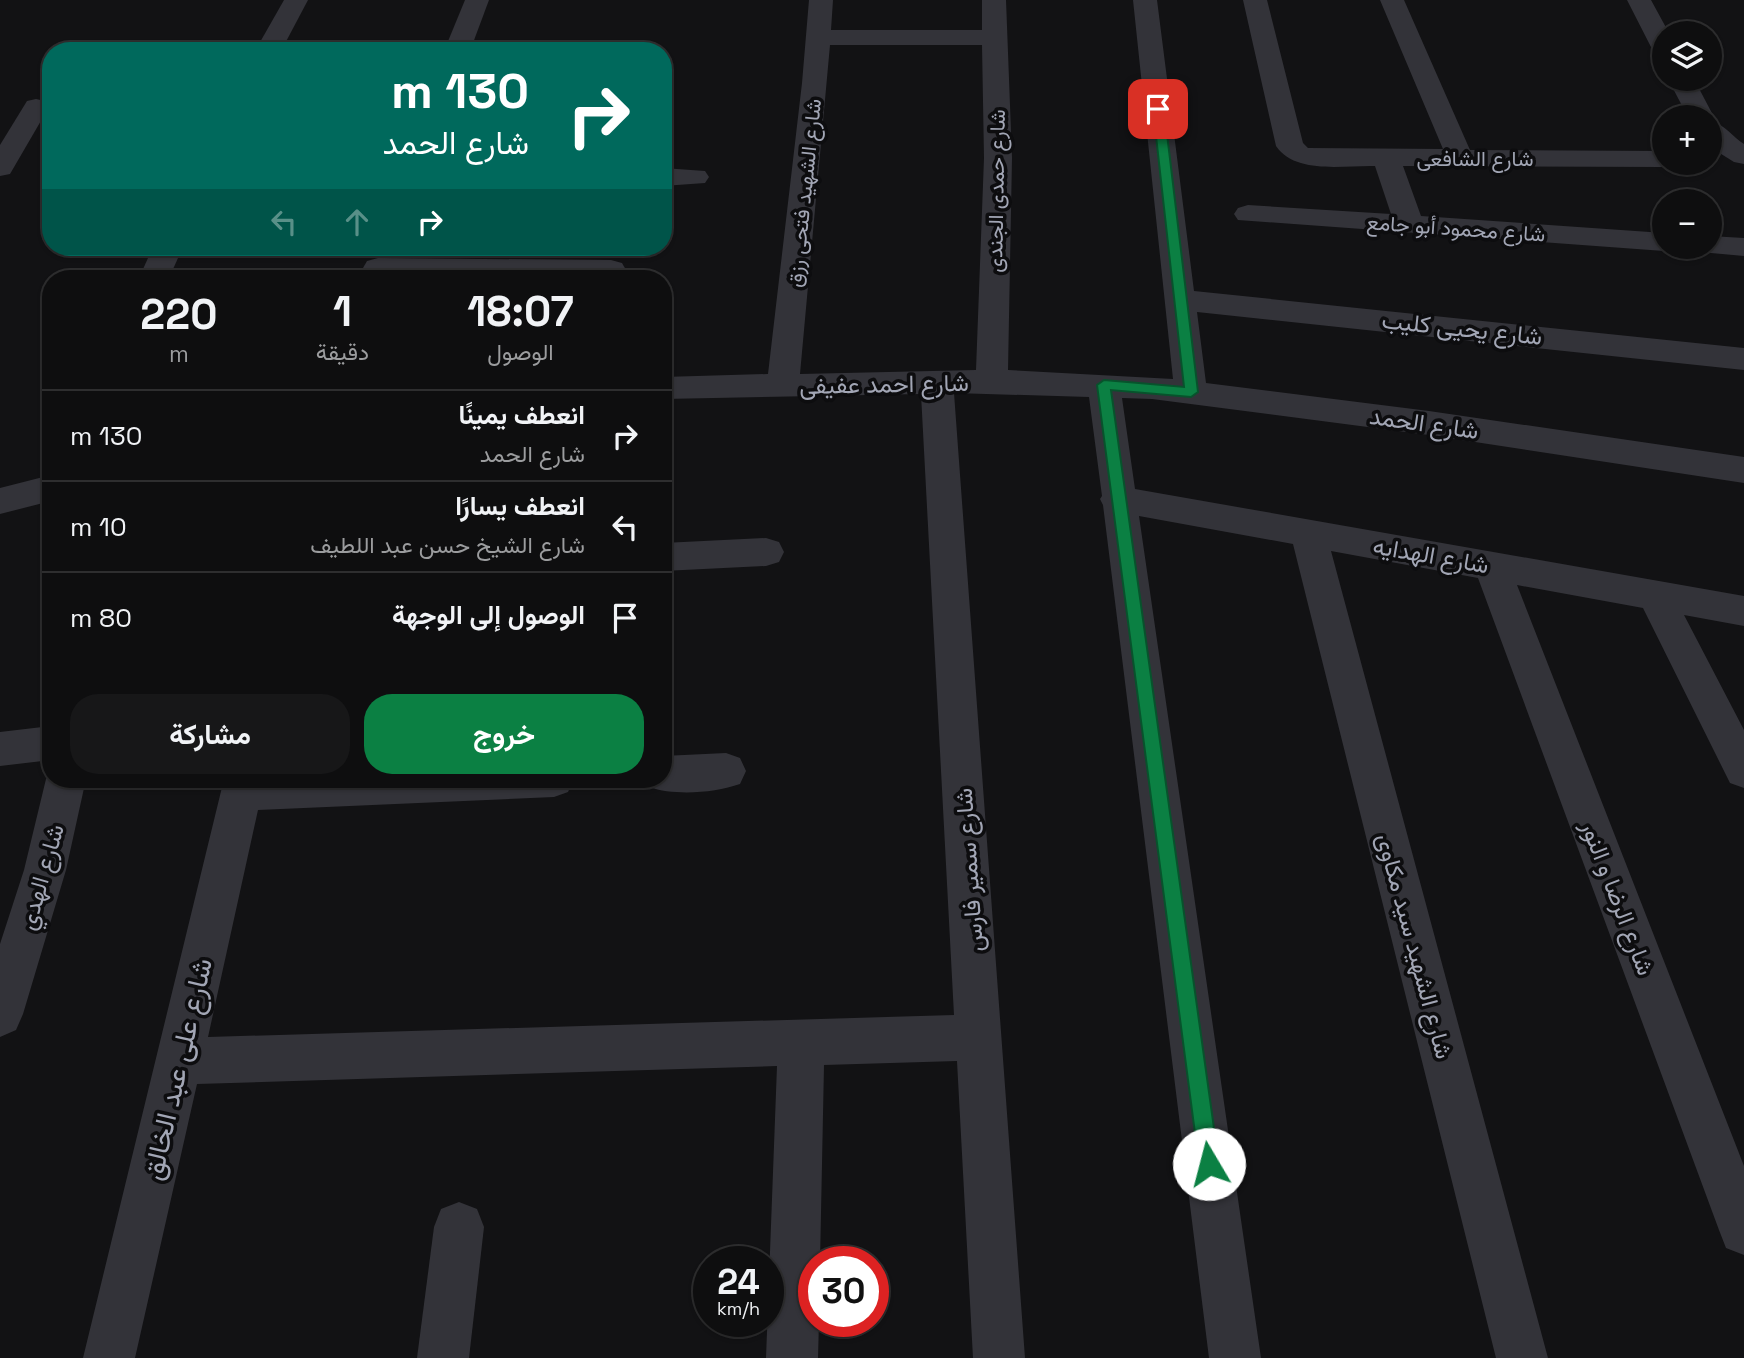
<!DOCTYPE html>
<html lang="ar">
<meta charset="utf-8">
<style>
:root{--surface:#0e0e0f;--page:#171718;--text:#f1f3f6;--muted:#9b9c9e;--line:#2e2e2f;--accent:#0b8043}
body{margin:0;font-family:"Space Grotesk",Vazirmatn,sans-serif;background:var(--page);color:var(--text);direction:rtl;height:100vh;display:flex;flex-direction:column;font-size:26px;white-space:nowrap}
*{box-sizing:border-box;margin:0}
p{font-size:23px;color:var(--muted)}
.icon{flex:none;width:38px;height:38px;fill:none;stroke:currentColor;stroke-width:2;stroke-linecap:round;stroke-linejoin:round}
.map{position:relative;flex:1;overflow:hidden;direction:ltr}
.panel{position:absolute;left:42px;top:270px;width:630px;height:518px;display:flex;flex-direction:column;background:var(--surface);border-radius:28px;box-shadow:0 2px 5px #0004,0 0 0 2px var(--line);direction:rtl}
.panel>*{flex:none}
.banner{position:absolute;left:42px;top:42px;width:630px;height:214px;border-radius:28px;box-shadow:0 2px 5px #0004,0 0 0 2px var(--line);direction:rtl;background:#00695c;color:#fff;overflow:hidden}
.fabs{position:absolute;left:1652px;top:21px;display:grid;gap:14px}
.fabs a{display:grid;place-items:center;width:70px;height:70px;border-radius:50%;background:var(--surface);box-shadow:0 2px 5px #0004,0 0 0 2px var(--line);font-size:35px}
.speed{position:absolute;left:693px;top:1246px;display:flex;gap:14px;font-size:35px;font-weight:700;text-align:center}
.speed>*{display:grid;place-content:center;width:91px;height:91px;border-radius:50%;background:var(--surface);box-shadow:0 2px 5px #0004,0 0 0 2px var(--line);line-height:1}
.speed small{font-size:18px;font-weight:400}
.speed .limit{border:10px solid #d22;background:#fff;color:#111}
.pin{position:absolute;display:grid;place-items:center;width:60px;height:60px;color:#fff;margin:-30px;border-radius:14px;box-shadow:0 4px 10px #0006}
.me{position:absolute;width:77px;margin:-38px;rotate:352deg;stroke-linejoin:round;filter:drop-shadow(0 0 5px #0008)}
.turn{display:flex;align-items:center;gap:24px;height:147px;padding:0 28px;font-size:32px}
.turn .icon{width:91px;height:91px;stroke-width:2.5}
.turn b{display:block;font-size:49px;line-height:60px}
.lanes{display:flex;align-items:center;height:66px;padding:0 28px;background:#0003;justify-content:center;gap:35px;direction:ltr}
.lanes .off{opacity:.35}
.eta{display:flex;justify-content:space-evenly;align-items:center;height:119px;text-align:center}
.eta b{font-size:42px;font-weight:700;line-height:49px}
.primary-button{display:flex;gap:14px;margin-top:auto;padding:14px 28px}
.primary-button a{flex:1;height:80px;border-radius:28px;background:var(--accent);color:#fff;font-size:28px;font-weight:700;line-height:80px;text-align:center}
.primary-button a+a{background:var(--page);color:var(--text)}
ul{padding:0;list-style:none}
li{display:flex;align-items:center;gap:21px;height:91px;padding:0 28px;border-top:2px solid var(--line)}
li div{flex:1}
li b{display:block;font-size:26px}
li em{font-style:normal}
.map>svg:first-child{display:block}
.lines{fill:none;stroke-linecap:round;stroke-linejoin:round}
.street{fill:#333339;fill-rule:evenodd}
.route{fill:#0b8043;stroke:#07532c;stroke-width:2}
.labels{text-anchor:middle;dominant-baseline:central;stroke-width:7;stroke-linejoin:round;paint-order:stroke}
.far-street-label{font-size:21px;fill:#a2a6b5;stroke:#0d0d0f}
.street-label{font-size:24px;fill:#a2a6b5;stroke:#0d0d0f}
.near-street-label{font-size:28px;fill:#a2a6b5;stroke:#0d0d0f}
</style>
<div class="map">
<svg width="1744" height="1358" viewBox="0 0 1744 1358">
<rect width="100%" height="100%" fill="#121214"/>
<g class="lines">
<!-- street -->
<g class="street">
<path d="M 284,0 L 308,0 L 281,51 L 255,51 Z"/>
<path d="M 465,0 L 489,0 L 470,51 L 444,51 Z"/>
<path d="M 809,0 L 833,0 L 831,30 L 982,30 L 982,0 L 1006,0 L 1012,158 L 1008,370 L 1173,379 L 1133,0 L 1157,0 L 1194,291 L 1744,348 L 1744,370 L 1197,312 L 1206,383 L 1429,411 L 1744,457 L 1744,483 L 1429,435 L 1152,399 L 1122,398 L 1135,489 L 1744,596 L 1744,626 L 1684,615 L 1744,730 L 1744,788 L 1730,783 L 1643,608 L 1517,585 L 1744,1166 L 1744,1255 L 1726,1248 L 1719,1230 L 1478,578 L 1331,551 L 1548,1358 L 1496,1358 L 1293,544 L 1139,516 L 1261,1358 L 1209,1358 L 1103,505 L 1100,499 L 1102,496 L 1089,397 L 954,393 L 1025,1358 L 973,1358 L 957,1061 L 824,1065 L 820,1262 L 814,1262 L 814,1321 L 819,1321 L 818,1358 L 766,1358 L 777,1066 L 197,1084 L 135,1358 L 83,1358 L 224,779 L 574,779 L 568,792 L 554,797 L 258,810 L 208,1037 L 954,1015 L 921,394 L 663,399 L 663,377 L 768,374 L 802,83 ZM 830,45 L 982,45 L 984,158 L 976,370 L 800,374 Z"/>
<path d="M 1243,0 L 1267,0 L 1303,143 L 1308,148 L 1443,149 L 1380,0 L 1404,0 L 1470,150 L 1664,151 L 1664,163 L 1675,163 L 1664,167 L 1403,166 L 1421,216 L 1664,233 L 1664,247 L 1676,247 L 1664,251 L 1238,220 L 1234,214 L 1238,208 L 1248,205 L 1391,214 L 1375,166 C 1344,165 1296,175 1276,146 Z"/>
<path d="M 1627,0 L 1651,0 L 1669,33 L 1664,33 L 1664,55 L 1655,52 L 1651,47 Z"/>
<path d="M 1668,79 L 1694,79 L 1714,117 L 1711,121 C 1724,124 1733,137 1744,144 L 1744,164 L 1734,162 L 1710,147 L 1710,117 L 1688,117 Z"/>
<path d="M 36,99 L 45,101 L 49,107 L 10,174 L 0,176 L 0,145 L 27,101 Z"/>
<path d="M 663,168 L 705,171 L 709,177 L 705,183 L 663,186 Z"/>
<path d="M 1710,236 L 1744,238 L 1744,256 L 1700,252 L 1696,247 L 1710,247 Z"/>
<path d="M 153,247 L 183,247 L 169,278 L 139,278 Z"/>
<path d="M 378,258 L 611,260 L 622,263 L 626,270 L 622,277 L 617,278 L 378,278 L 367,275 L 363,268 L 367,261 Z"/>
<path d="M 51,475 L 51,501 L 0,514 L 0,488 Z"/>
<path d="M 766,538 L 779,542 L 784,552 L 779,562 L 766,566 L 663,571 L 663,543 Z"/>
<path d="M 51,726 L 51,760 L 0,766 L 0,732 Z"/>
<path d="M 726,753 L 740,758 L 746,771 L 740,784 C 714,793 675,796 649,787 L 645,779 L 663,779 L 663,756 Z"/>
<path d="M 51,768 L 51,779 L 86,779 L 66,870 L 23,1014 L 16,1030 L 0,1037 L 0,944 L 24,870 L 46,779 Z"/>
<path d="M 459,1202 L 477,1209 L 484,1227 L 469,1358 L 417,1358 L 434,1227 L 441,1209 Z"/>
</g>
</g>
<!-- route -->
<path class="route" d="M 1158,106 L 1164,109 L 1198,392 L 1191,397 L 1111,390 L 1219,1164 L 1216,1171 L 1209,1174 L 1202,1171 L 1199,1164 L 1097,385 L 1104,380 L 1184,387 L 1153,109 Z"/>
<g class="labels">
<!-- far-street labels -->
<g class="far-street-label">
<text x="1475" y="158">شارع الشافعى</text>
<text transform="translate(996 191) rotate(-89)">شارع حمدى الجندى</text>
<text transform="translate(804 193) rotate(-84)">شارع الشهيد فتحى رزق</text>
<text transform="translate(1456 228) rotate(4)">شارع محمود أبو جامع</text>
</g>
<!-- street labels -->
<g class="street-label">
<text transform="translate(1462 328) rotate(6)">شارع يحيى كليب</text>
<text transform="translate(884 384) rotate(-1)">شارع احمد عفيفى</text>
<text transform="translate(1424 423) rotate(8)">شارع الحمد</text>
<text transform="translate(1431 555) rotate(10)">شارع الهدايه</text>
<text transform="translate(969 870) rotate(-94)">شارع سمير فارس</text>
<text transform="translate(41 877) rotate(-74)">شارع الهدي</text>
<text transform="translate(1618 898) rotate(69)">شارع الرضا و النور</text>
<text transform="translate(1415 946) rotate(75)">شارع الشهيد سيد مكاوى</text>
</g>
<!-- near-street labels -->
<g class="near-street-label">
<text transform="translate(177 1069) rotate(-77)">شارع على عبد الخالق</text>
</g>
</g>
</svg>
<div class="fabs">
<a><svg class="icon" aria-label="layers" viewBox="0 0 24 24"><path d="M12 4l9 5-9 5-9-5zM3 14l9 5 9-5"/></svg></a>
<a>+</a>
<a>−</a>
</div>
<div class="speed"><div>24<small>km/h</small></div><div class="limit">30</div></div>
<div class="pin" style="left:1158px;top:109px;background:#d93025"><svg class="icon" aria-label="arrive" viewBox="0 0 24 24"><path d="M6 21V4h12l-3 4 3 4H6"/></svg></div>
<svg class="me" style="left:1209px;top:1164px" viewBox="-20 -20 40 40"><circle r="19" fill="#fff"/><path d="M0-13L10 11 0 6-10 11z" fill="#0b8043"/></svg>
<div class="banner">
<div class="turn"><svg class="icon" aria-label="right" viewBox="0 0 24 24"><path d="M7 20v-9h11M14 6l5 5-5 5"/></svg><div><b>130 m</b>شارع الحمد</div></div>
<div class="lanes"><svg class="icon off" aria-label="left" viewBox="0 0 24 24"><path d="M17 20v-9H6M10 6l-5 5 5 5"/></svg><svg class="icon off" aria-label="ahead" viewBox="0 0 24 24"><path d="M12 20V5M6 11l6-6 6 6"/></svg><svg class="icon" aria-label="right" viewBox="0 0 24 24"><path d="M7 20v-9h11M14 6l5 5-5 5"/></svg></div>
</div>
<section class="panel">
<div class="eta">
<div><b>18:07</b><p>الوصول</p></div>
<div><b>1</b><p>دقيقة</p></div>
<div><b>220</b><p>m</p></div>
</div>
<ul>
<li><svg class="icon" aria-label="right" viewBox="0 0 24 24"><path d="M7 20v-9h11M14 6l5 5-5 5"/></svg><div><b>انعطف يمينًا</b><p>شارع الحمد</p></div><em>130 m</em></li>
<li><svg class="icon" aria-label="left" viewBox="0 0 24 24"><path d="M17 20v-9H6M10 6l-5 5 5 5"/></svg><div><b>انعطف يسارًا</b><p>شارع الشيخ حسن عبد اللطيف</p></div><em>10 m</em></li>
<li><svg class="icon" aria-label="arrive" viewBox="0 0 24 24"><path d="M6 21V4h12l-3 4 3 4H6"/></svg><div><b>الوصول إلى الوجهة</b></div><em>80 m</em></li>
</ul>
<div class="primary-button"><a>خروج</a><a>مشاركة</a></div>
</section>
</div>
